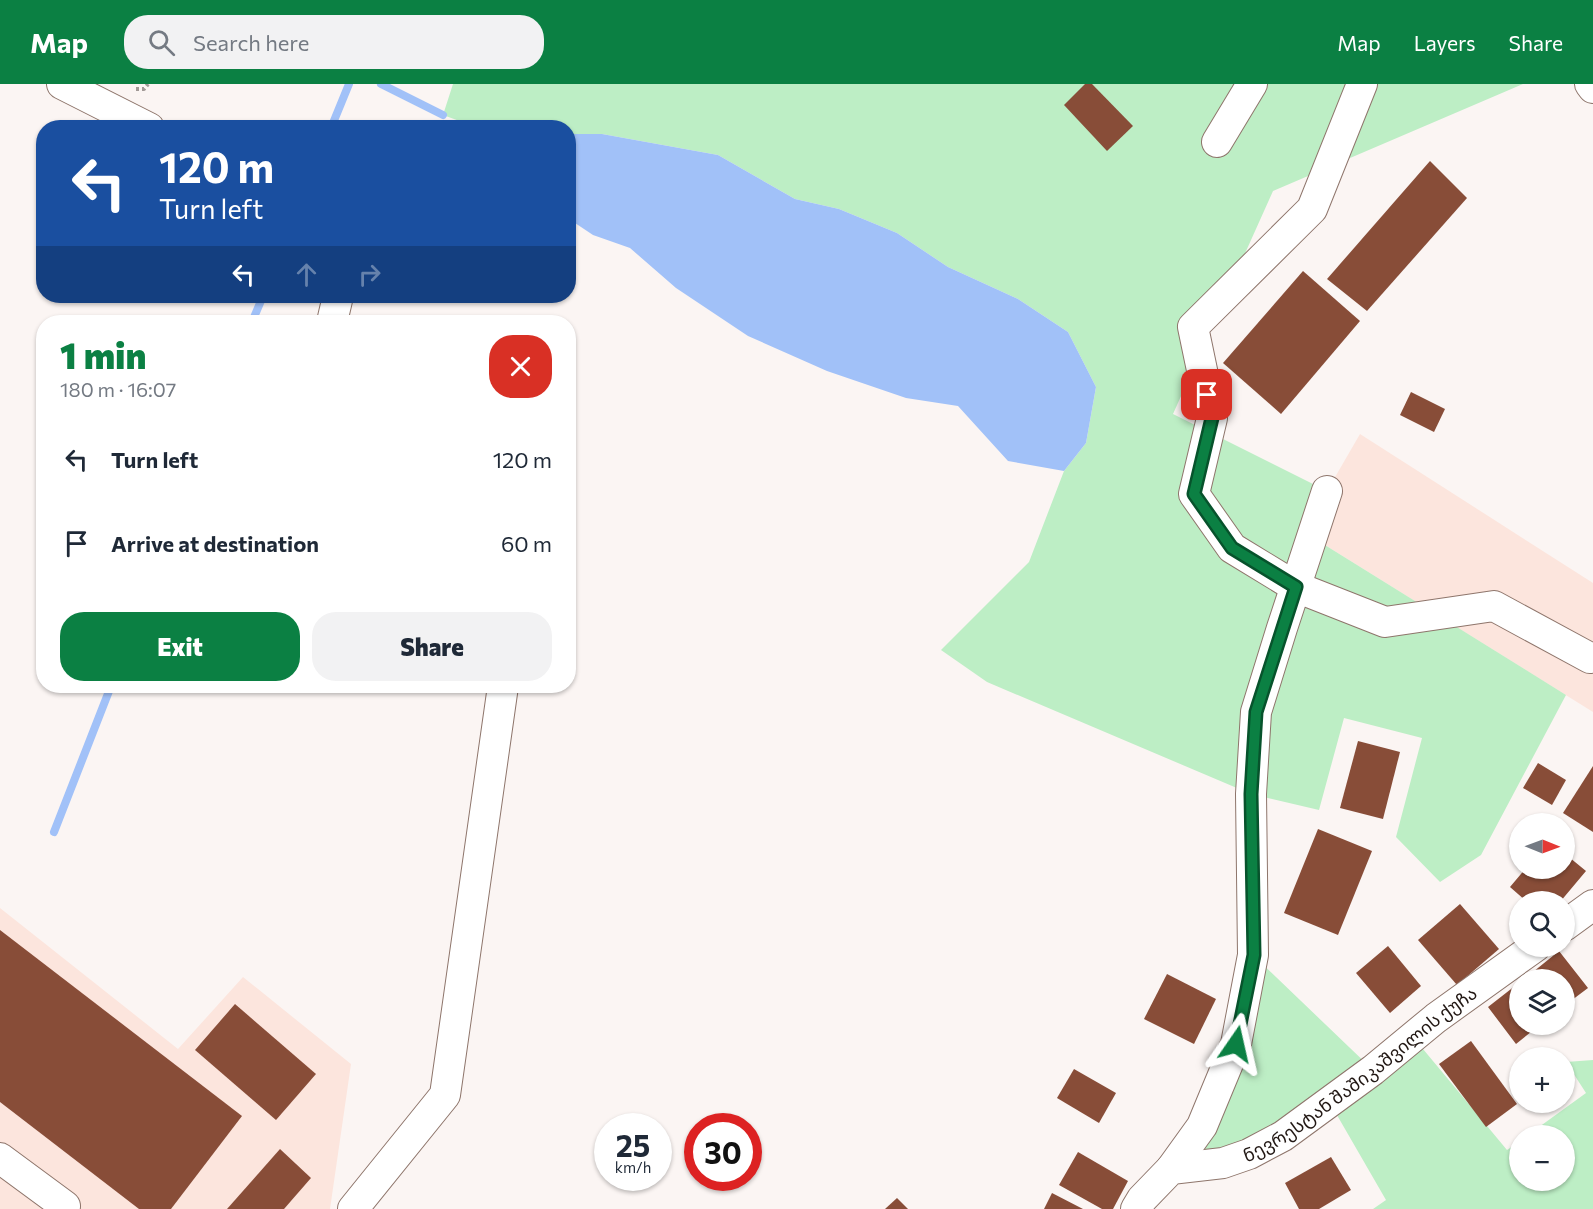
<!DOCTYPE html>
<meta charset="utf-8">
<style>
:root{--surface:#fff;--page:#f2f2f3;--text:#1f2937;--muted:#747a83;--accent:#0b8043}
body{margin:0;font-family:Commissioner,"Noto Sans Georgian",sans-serif;background:var(--page);color:var(--text);height:100vh;display:flex;flex-direction:column;font-size:22px;white-space:nowrap}
*{box-sizing:border-box;margin:0}
p{font-size:20px;color:var(--muted)}
.icon{flex:none;width:33px;height:33px;fill:none;stroke:currentColor;stroke-width:2;stroke-linecap:round;stroke-linejoin:round}
.map{position:relative;flex:1;overflow:hidden}
.details{position:absolute;left:36px;top:231px;width:540px;height:378px;display:flex;flex-direction:column;background:var(--surface);border-radius:24px;box-shadow:0 2px 4px #0004}
.details>*{flex:none}
.hud{position:absolute;left:36px;top:36px;width:540px;height:183px;border-radius:24px;box-shadow:0 2px 4px #0004;background:#1a4fa0;color:#fff;overflow:hidden}
.needle{width:39px;rotate:91deg}
.tools{position:absolute;left:1509px;top:729px;display:grid;gap:12px}
.tools a{display:grid;place-items:center;width:66px;height:66px;border-radius:50%;background:var(--surface);box-shadow:0 2px 4px #0004;font-size:30px}
.speed{position:absolute;left:594px;top:1029px;display:flex;gap:12px;font-size:30px;font-weight:700;text-align:center}
.speed>*{display:grid;place-content:center;width:78px;height:78px;border-radius:50%;background:var(--surface);box-shadow:0 2px 4px #0004;line-height:1}
.speed small{font-size:15px;font-weight:400}
.speed .limit{border:9px solid #d22;background:#fff;color:#111}
.pin{position:absolute;display:grid;place-items:center;width:51px;height:51px;color:#fff;margin:-26px;border-radius:12px;box-shadow:0 3px 9px #0006}
.me{position:absolute;width:66px;margin:-33px;rotate:11deg;stroke-linejoin:round;filter:drop-shadow(0 0 4px #0008)}
.turn{display:flex;align-items:center;gap:21px;height:126px;padding:0 24px;font-size:27px}
.turn .icon{width:78px;height:78px;stroke-width:2.5}
.turn b{display:block;font-size:42px;line-height:51px}
.lanes{display:flex;align-items:center;height:57px;padding:0 24px;background:#0003;justify-content:center;gap:30px;direction:ltr}
.lanes .off{opacity:.35}
.round{display:grid;place-items:center;flex:none;width:63px;height:63px;border-radius:24px;background:var(--page)}
.headline{display:flex;align-items:center;justify-content:space-between;height:102px;padding:0 24px}
h1{font-size:36px;font-weight:800;line-height:45px;color:var(--accent)}
.cta{display:flex;gap:12px;margin-top:auto;padding:12px 24px}
.cta a{flex:1;height:69px;border-radius:24px;background:var(--accent);color:#fff;font-size:24px;font-weight:800;line-height:69px;text-align:center}
.cta a+a{background:var(--page);color:var(--text)}
ul{padding:0;list-style:none}
li{display:flex;align-items:center;gap:18px;height:84px;padding:0 24px}
li div{flex:1}
li b{display:block;font-size:22px}
li em{font-style:normal}
header{display:flex;align-items:center;gap:36px;box-sizing:border-box;height:84px;padding:0 30px;background:var(--accent);color:#fff}
header strong{font-size:28px}
nav{display:flex;gap:33px;margin-inline-start:auto;font-size:21px}
.search{width:420px;height:54px;background:var(--page);display:flex;align-items:center;gap:15px;box-sizing:border-box;padding:0 21px;border-radius:24px;color:var(--muted);font-size:22px}
.map>svg:first-child{display:block}
.built{fill:#fce5dd}
.green{fill:#bdeec5}
.water{fill:#a1c1f8}
.lines{fill:none;stroke-linecap:round;stroke-linejoin:round}
.stream{stroke:#a1c1f8;stroke-width:8}
.building{fill:#884d38}
.minor-casing{stroke:#8e756b;stroke-width:32}
.path{stroke:#a19996;stroke-width:4;stroke-dasharray:3 3;stroke-linecap:butt}
.minor{stroke:#fff;stroke-width:30}
.route-casing{stroke:#07532c;stroke-width:15}
.route{stroke:#0b8043;stroke-width:10}
.labels{text-anchor:middle;dominant-baseline:central;stroke-width:6;stroke-linejoin:round;paint-order:stroke}
.street-label{font-size:18px;fill:#211713;stroke:#fff}
</style>
<header>
<strong>Map</strong>
<div class="search"><svg class="icon" aria-label="search" viewBox="0 0 24 24"><circle cx="10" cy="10" r="6"/><path d="M15 15l6 6"/></svg>Search here</div>
<nav><a>Map</a><a>Layers</a><a>Share</a></nav>
</header>
<div class="map">
<svg width="1593" height="1125" viewBox="0 0 1593 1125">
<rect width="100%" height="100%" fill="#fbf5f3"/>
<!-- built -->
<g class="built">
<path d="M 1360,350 L 1593,499 L 1593,628 L 1312,453 L 1327,407 Z"/>
<path d="M 0,824 L 178,965 L 243,893 L 351,980 L 330,1125 L 0,1125 Z"/>
</g>
<!-- green -->
<g class="green">
<path d="M 453,0 L 1523,0 L 1273,107 L 1173,330 L 1327,407 L 1312,453 L 1566,611 L 1481,771 L 1440,798 L 1396,753 L 1422,654 L 1344,634 L 1319,726 L 1251,710 L 987,598 L 941,566 L 1029,478 L 1064,387 L 1086,359 L 1096,303 L 1068,248 L 1018,215 L 948,183 L 897,149 L 839,125 L 795,115 L 718,71 L 602,50 L 569,51 L 568,44 L 476,43 L 443,31 Z"/>
<path d="M 1253,871 L 1373,986 L 1413,953 L 1507,1066 L 1519,1058 L 1520,1096 L 1564,1096 L 1564,1052 L 1528,1051 L 1586,1009 L 1566,978 L 1593,976 L 1593,1125 L 1373,1125 L 1386,1116 L 1330,1019 L 1310,1033 L 1171,1085 L 1202,1042 Z"/>
</g>
<!-- water -->
<path class="water" d="M 573,50 L 602,50 L 718,71 L 795,115 L 839,125 L 897,149 L 948,183 L 1018,215 L 1068,248 L 1096,303 L 1086,359 L 1064,387 L 1008,377 L 958,322 L 906,314 L 827,287 L 748,252 L 676,204 L 630,164 L 593,151 L 569,135 L 569,51 Z"/>
<g class="lines">
<!-- stream -->
<g class="stream">
<path d="M 381,0 L 443,31"/>
<path d="M 331,44 L 349,0"/>
<path d="M 252,238 L 263,212"/>
<path d="M 54,748 L 111,602"/>
</g>
</g>
<!-- building -->
<g class="building">
<path d="M 1085,0 L 1092,0 L 1133,42 L 1107,67 L 1064,21 Z"/>
<path d="M 1430,77 L 1467,114 L 1367,227 L 1327,195 Z"/>
<path d="M 1303,187 L 1360,237 L 1281,330 L 1223,279 Z"/>
<path d="M 1411,308 L 1445,325 L 1434,348 L 1400,331 Z"/>
<path d="M 1358,657 L 1400,668 L 1383,735 L 1340,724 Z"/>
<path d="M 1538,679 L 1566,696 L 1552,721 L 1523,704 Z"/>
<path d="M 1593,682 L 1593,748 L 1563,729 Z"/>
<path d="M 1318,745 L 1372,767 L 1338,851 L 1284,829 Z"/>
<path d="M 1564,769 L 1586,787 L 1560,818 L 1527,818 L 1510,803 L 1526,784 L 1564,784 Z"/>
<path d="M 1460,820 L 1499,865 L 1457,901 L 1418,856 Z"/>
<path d="M 0,846 L 242,1032 L 171,1125 L 139,1125 L 0,1018 Z"/>
<path d="M 1388,862 L 1421,902 L 1390,929 L 1356,889 Z"/>
<path d="M 1559,867 L 1588,904 L 1564,922 L 1564,896 L 1523,896 Z"/>
<path d="M 1167,890 L 1216,915 L 1194,960 L 1144,935 Z"/>
<path d="M 1520,898 L 1520,940 L 1541,940 L 1516,960 L 1488,923 Z"/>
<path d="M 235,920 L 316,990 L 276,1036 L 195,966 Z"/>
<path d="M 1471,957 L 1517,1020 L 1486,1043 L 1439,980 Z"/>
<path d="M 1074,985 L 1116,1009 L 1099,1039 L 1057,1014 Z"/>
<path d="M 280,1065 L 311,1094 L 284,1125 L 227,1125 Z"/>
<path d="M 1078,1068 L 1128,1097 L 1113,1125 L 1102,1125 L 1059,1101 Z"/>
<path d="M 1331,1073 L 1351,1106 L 1319,1125 L 1299,1125 L 1285,1099 Z"/>
<path d="M 1052,1109 L 1083,1125 L 1044,1125 Z"/>
<path d="M 897,1114 L 908,1125 L 885,1125 Z"/>
</g>
<g class="lines">
<!-- minor casing -->
<g class="minor-casing">
<g id="minor">
<path d="M 62,0 L 149,44"/>
<path d="M 1362,0 L 1312,125 L 1193,243 L 1212,334 L 1194,410 L 1232,464 L 1296,503 L 1385,538 L 1494,522 L 1590,574"/>
<path d="M 1590,0 L 1593,4"/>
<path d="M 1217,58 L 1252,0"/>
<path d="M 332,238 L 338,212"/>
<path d="M 1564,842 L 1593,821"/>
<path d="M 0,1074 L 65,1122"/>
<path d="M 1171,1085 L 1202,1042 L 1236,960 L 1253,871 L 1251,710 L 1256,628 L 1282,544 L 1327,407"/>
<path d="M 353,1125 L 445,1011 L 503,602"/>
<path id="s1" d="M 1136,1125 L 1142,1115 L 1171,1085 L 1223,1079 L 1249,1070 L 1283,1052 L 1373,986 L 1436,934 L 1536,862"/>
</g>
</g>
<!-- path -->
<path class="path" d="M 136,5 L 144,5 L 148,0"/>
<!-- minor -->
<use href="#minor" class="minor"/>
</g>
<g class="lines">
<!-- route casing -->
<g class="route-casing">
<path id="route" d="M 1207,311 L 1212,334 L 1194,410 L 1232,464 L 1296,503 L 1256,628 L 1251,710 L 1254,871 L 1236,960"/>
</g>
<!-- route -->
<use href="#route" class="route"/>
</g>
<g class="labels">
<!-- street labels -->
<g class="street-label">
<text stroke="none"><textPath href="#s1" startOffset="270">ნევრესტან შაშიკაშვილის ქუჩა</textPath></text>
</g>
</g>
</svg>
<div class="tools">
<a><svg class="needle" viewBox="-14 -14 28 28"><path d="M0-13l5 13h-10z" fill="#e53935"/><path d="M0 13l5-13h-10z" fill="#747a83"/></svg></a>
<a><svg class="icon" aria-label="search" viewBox="0 0 24 24"><circle cx="10" cy="10" r="6"/><path d="M15 15l6 6"/></svg></a>
<a><svg class="icon" aria-label="layers" viewBox="0 0 24 24"><path d="M12 4l9 5-9 5-9-5zM3 14l9 5 9-5"/></svg></a>
<a>+</a>
<a>−</a>
</div>
<div class="speed"><div>25<small>km/h</small></div><div class="limit">30</div></div>
<div class="pin" style="left:1207px;top:311px;background:#d93025"><svg class="icon" aria-label="arrive" viewBox="0 0 24 24"><path d="M6 21V4h12l-3 4 3 4H6"/></svg></div>
<svg class="me" style="left:1236px;top:960px" viewBox="-20 -20 40 40"><path d="M0-17L14 15 0 8-14 15z" fill="#0b8043" stroke="#fff" stroke-width="4"/></svg>
<div class="hud">
<div class="turn"><svg class="icon" aria-label="left" viewBox="0 0 24 24"><path d="M17 20v-9H6M10 6l-5 5 5 5"/></svg><div><b>120 m</b>Turn left</div></div>
<div class="lanes"><svg class="icon" aria-label="left" viewBox="0 0 24 24"><path d="M17 20v-9H6M10 6l-5 5 5 5"/></svg><svg class="icon off" aria-label="ahead" viewBox="0 0 24 24"><path d="M12 20V5M6 11l6-6 6 6"/></svg><svg class="icon off" aria-label="right" viewBox="0 0 24 24"><path d="M7 20v-9h11M14 6l5 5-5 5"/></svg></div>
</div>
<section class="details">
<div class="headline"><div><h1>1 min</h1><p>180 m · 16:07</p></div><a class="round" style="background:#d93025;color:#fff"><svg class="icon" aria-label="close" viewBox="0 0 24 24"><path d="M6 6l12 12M18 6L6 18"/></svg></a></div>
<ul>
<li><svg class="icon" aria-label="left" viewBox="0 0 24 24"><path d="M17 20v-9H6M10 6l-5 5 5 5"/></svg><div><b>Turn left</b></div><em>120 m</em></li>
<li><svg class="icon" aria-label="arrive" viewBox="0 0 24 24"><path d="M6 21V4h12l-3 4 3 4H6"/></svg><div><b>Arrive at destination</b></div><em>60 m</em></li>
</ul>
<div class="cta"><a>Exit</a><a>Share</a></div>
</section>
</div>
